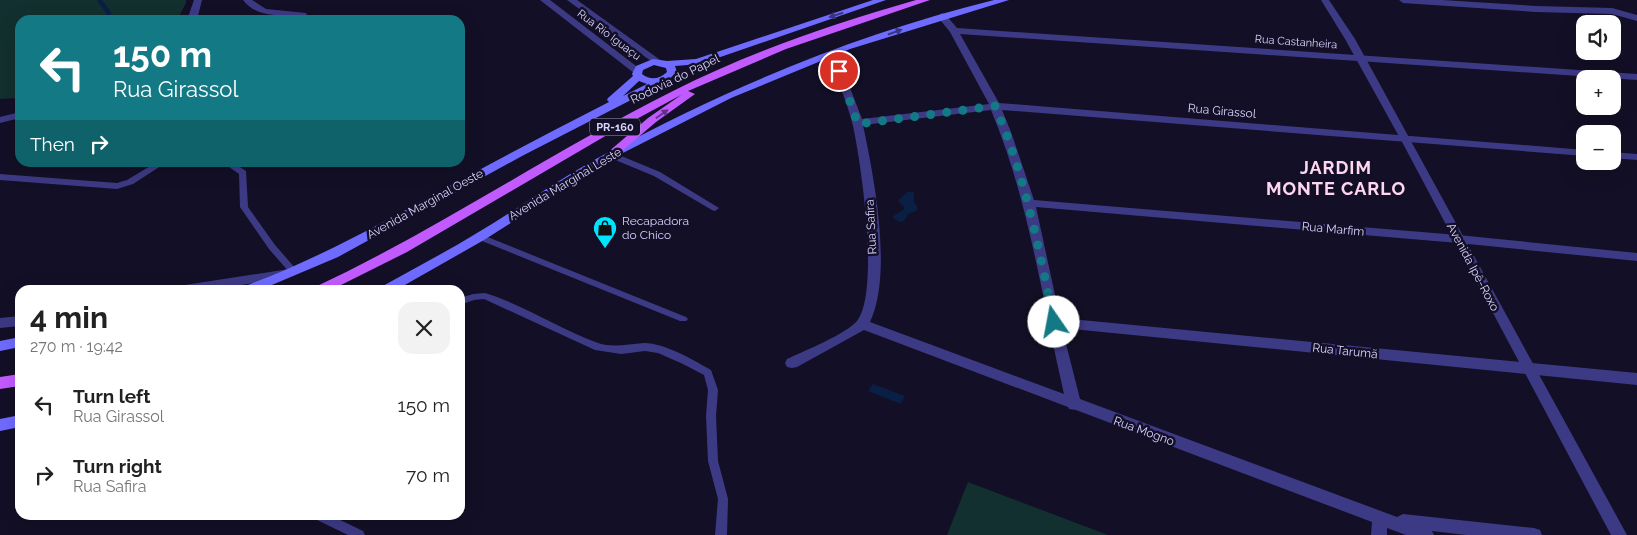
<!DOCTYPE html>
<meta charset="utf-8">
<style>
:root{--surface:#fff;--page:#f2f2f2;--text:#222;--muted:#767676}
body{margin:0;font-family:Raleway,sans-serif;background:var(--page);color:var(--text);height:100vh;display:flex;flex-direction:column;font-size:19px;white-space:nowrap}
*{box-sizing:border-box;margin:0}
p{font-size:16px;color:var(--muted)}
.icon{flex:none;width:28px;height:28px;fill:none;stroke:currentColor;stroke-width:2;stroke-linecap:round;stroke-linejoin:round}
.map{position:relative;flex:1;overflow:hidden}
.panel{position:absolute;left:15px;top:285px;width:450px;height:235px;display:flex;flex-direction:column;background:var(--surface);border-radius:15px;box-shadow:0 5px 20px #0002}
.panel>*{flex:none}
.top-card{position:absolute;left:15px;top:15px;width:450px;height:152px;border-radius:15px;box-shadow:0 5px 20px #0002;background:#137a85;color:#fff;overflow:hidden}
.buttons{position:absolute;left:1576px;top:15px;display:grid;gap:10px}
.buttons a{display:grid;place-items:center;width:45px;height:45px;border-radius:10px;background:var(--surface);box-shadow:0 5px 20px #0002;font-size:25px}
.pin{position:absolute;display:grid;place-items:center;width:42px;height:42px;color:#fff;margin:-21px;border:2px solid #fff;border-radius:50%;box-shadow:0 1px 5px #0007}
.me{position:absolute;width:55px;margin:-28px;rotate:348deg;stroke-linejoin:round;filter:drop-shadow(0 0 4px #0008)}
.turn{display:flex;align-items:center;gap:18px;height:105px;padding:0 15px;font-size:22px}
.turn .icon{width:65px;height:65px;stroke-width:2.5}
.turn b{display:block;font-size:35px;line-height:42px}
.then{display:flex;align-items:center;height:48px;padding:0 15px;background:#0003;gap:10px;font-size:19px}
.round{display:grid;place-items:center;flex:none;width:52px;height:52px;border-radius:15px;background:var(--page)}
.summary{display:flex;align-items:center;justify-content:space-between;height:85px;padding:0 15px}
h1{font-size:30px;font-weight:700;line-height:38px}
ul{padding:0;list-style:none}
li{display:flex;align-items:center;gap:15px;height:70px;padding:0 15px}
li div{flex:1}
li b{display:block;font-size:19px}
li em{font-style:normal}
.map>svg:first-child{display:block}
.green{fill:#12302f}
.water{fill:#0a1f44}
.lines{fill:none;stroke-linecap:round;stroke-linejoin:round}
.stream{stroke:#0a1f44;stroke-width:4.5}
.service{fill:#3d3a85;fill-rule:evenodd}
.minor{fill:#3d3a85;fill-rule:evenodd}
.tertiary{fill:#3d3a85;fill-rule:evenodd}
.secondary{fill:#6f6bff;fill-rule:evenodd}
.primary{fill:#c25bff;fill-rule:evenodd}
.oneway{fill:#38347d}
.oneway2{fill:#623188}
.route{stroke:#137a85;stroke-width:9;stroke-dasharray:0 16.2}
.labels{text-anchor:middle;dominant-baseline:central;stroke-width:5;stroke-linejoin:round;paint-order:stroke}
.far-street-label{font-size:11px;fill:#d9d4ff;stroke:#130f26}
.shield{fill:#130f26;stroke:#9e99be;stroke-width:1}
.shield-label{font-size:11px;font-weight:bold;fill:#d9d4ff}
.street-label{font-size:12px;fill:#d9d4ff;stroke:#130f26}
.poi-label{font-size:12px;fill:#d9d4ff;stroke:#130f26;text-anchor:start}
.district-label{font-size:18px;font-weight:bold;letter-spacing:1px;fill:#ffd6f0;stroke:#130f26}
</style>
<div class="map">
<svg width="1637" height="535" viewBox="0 0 1637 535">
<rect width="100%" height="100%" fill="#130f26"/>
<!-- green -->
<g class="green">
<path d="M 0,0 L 186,0 L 186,3 L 177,20 L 20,20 L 20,98 L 0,99 Z"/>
<path d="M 968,482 L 1108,535 L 947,535 Z"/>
</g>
<!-- water -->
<g class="water">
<path d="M 907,192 L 914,192 L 914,202 L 918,208 L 916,211 L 908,214 L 904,221 L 900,222 L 894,219 L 893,216 L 904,210 L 904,207 L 898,201 Z"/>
<path d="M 873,384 L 905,396 L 901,404 L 868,391 Z"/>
</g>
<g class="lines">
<!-- stream -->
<path class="stream" d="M 99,0 L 109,13 L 107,20"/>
<!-- service -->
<g class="service">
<path d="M 608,153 L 614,153 L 660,172 L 719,208 L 715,211 L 712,210 L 654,176 L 608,157 L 607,155 Z"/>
<path d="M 157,162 L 167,162 L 133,184 L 117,189 L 0,180 L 0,174 L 117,183 L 127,180 Z"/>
<path d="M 222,162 L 232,162 L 246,171 L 248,207 L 275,245 L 296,269 L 297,271 L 296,273 L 290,273 L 269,249 L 240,207 L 239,174 Z"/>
<path d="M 480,234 L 686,317 L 688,319 L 686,321 L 680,321 L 477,239 L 476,237 L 477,235 Z"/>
<path d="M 485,293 C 524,305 559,329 598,343 C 613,348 628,344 644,343 C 665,343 693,360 711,370 L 718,390 L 716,416 L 718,461 L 728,499 L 727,535 L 715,535 L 718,499 L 708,461 L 706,416 L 708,390 L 704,375 L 683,364 L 658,353 L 645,351 L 621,354 L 595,350 L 484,299 L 474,300 L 460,305 L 460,298 L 473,294 Z"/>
<path d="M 313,515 L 330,515 L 363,531 L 365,535 L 348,535 L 315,519 Z"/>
</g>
<!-- minor -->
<g class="minor">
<path d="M 194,0 L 202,0 L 197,20 L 187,20 Z"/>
<path d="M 243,0 L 252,0 L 266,9 L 306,13 L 309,20 L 299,20 L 299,17 L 296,16 C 276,15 256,17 243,0 Z"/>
<path d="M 540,0 L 550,0 L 640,69 L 640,73 L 634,73 Z"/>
<path d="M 567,0 L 577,0 L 663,62 L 658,65 L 655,64 Z"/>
<path d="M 1399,0 L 1442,0 L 1536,6 L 1612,8 L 1637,15 L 1637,21 L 1612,14 L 1536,12 L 1403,3 Z"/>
<path d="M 942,13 L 945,14 L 957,28 L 1637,74 L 1637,80 L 960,34 L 999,103 L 1585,150 L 1585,156 L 1002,110 L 1011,132 L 1034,200 L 1458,235 L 1637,253 L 1637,261 L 1458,243 L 1036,207 L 1060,318 L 1637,373 L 1637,385 L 1062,328 L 1080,399 L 1397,517 L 1403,514 L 1534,528 L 1540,530 L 1542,535 L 1466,535 L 1432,531 L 1434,535 L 1406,535 L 1387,528 L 1387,535 L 1371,535 L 1372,522 L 1076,410 L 1069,409 L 1068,407 L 864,330 L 797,367 L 792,368 L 787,367 L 785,363 L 787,359 C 804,351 846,334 857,321 C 880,291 861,163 853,126 C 847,101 836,77 827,54 L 832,51 L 837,54 L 862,119 L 989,104 L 950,32 L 937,16 ZM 991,110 C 1029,200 1042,299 1064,394 L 870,322 C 893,274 874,177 863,125 Z"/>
<path d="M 20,112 L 20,118 L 0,123 L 0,117 Z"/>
<path d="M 1612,152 L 1637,154 L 1637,160 L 1612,158 Z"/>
<path d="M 289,269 L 293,270 L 295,273 L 293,276 L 213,290 L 179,290 L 180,287 L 185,285 Z"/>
<path d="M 20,316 L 20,326 L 0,328 L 0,318 Z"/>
</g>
<!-- tertiary -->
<path class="tertiary" d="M 1321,0 L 1329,0 L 1355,39 L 1627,535 L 1611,535 L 1401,140 L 1345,39 Z"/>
<!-- secondary -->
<g class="secondary">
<path d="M 873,0 L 886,0 L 700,64 L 675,66 L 677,72 L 666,82 L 522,156 L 338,257 L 260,290 L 241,290 L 242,287 C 322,258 394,216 468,176 C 514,151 562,126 609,102 L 607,100 L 608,98 L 633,76 L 632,74 L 636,66 L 653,59 L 667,61 L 696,59 ZM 654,65 L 666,68 L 667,72 C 659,79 651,81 642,74 L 643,70 ZM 639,81 L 647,84 L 623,96 Z"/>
<path d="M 994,0 L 1009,0 L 850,49 L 731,98 L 615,157 L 484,240 L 396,290 L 380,290 L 381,287 C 413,269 446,252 477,233 C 521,207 563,176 609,152 C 731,87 859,33 994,0 Z"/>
<path d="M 20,337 L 20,347 L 0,351 L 0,341 Z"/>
<path d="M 20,415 L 20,427 L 0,431 L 0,419 Z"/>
</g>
<!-- primary -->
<g class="primary">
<path d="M 916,0 L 930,0 L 786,49 L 688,91 L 695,94 L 656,122 L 615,157 L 607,157 L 606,155 L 607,153 L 648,118 L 684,93 L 681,95 L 607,135 L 407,252 L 331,290 L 314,290 L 315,287 C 439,229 551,152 673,91 C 750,52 833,24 916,0 Z"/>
<path d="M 20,374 L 20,386 L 0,389 L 0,377 Z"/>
</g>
</g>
<!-- one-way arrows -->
<defs><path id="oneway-solid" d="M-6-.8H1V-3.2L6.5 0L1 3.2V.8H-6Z" transform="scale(1.25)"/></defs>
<g class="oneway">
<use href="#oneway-solid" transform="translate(836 15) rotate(162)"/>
<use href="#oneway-solid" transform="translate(895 32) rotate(-19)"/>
</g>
<use class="oneway2" href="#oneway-solid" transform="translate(662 114) rotate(-35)"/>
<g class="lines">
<!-- route -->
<path class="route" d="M 839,71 L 858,124 L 995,106 C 1025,175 1039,249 1054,322"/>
</g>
<!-- icons -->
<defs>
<g id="shop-pin" transform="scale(1.25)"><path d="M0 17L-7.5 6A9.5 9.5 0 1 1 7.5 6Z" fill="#00e5ff" stroke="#130f26"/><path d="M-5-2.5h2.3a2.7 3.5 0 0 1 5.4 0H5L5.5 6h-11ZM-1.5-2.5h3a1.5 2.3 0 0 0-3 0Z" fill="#111"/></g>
</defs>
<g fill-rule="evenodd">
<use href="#shop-pin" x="605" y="228"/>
</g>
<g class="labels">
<!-- far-street labels -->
<g class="far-street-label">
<text transform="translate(609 35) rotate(37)">Rua Rio Iguaçu</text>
<text transform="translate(1296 42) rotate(4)">Rua Castanheira</text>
</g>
<!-- shield labels -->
<rect class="shield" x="590" y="118.5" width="50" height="17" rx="4"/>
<g class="shield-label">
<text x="615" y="127">PR-160</text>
</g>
<!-- street labels -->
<g class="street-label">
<text transform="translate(675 79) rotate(-26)">Rodovia do Papel</text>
<text transform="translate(1222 111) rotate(5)">Rua Girassol</text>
<text transform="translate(565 184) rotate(-31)">Avenida Marginal Leste</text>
<text transform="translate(425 204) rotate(-29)">Avenida Marginal Oeste</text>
<text transform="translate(871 227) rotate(-93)">Rua Safira</text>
<text transform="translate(1333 229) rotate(5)">Rua Marfim</text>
<text transform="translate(1473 267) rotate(62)">Avenida Ipê-Roxo</text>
<text transform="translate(1345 351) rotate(6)">Rua Tarumã</text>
<text transform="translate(1144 431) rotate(20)">Rua Mogno</text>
</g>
<!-- poi labels -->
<g class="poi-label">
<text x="622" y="221">Recapadora<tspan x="622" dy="14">do Chico</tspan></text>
</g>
<!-- district labels -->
<g class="district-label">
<text x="1336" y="167">JARDIM<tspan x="1336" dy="21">MONTE CARLO</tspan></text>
</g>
</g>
</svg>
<div class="buttons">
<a><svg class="icon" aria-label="sound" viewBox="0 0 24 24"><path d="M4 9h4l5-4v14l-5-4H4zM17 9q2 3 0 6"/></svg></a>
<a>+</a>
<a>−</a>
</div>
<div class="pin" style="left:839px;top:71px;background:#d93025"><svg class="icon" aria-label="arrive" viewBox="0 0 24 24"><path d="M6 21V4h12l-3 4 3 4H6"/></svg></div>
<svg class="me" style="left:1054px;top:322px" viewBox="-20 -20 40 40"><circle r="19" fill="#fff"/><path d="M0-13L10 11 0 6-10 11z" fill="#137a85"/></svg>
<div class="top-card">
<div class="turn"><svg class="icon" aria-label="left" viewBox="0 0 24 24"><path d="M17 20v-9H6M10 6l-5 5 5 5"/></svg><div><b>150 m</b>Rua Girassol</div></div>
<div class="then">Then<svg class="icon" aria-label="right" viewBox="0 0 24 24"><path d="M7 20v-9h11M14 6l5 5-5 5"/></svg></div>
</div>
<section class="panel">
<div class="summary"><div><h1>4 min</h1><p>270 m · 19:42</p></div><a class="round"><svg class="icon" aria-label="close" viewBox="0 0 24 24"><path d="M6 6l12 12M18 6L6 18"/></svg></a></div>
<ul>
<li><svg class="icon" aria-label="left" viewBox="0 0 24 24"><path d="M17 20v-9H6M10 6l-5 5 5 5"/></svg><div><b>Turn left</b><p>Rua Girassol</p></div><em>150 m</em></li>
<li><svg class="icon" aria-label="right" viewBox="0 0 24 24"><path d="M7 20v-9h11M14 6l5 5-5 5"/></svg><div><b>Turn right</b><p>Rua Safira</p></div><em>70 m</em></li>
</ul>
</section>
</div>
